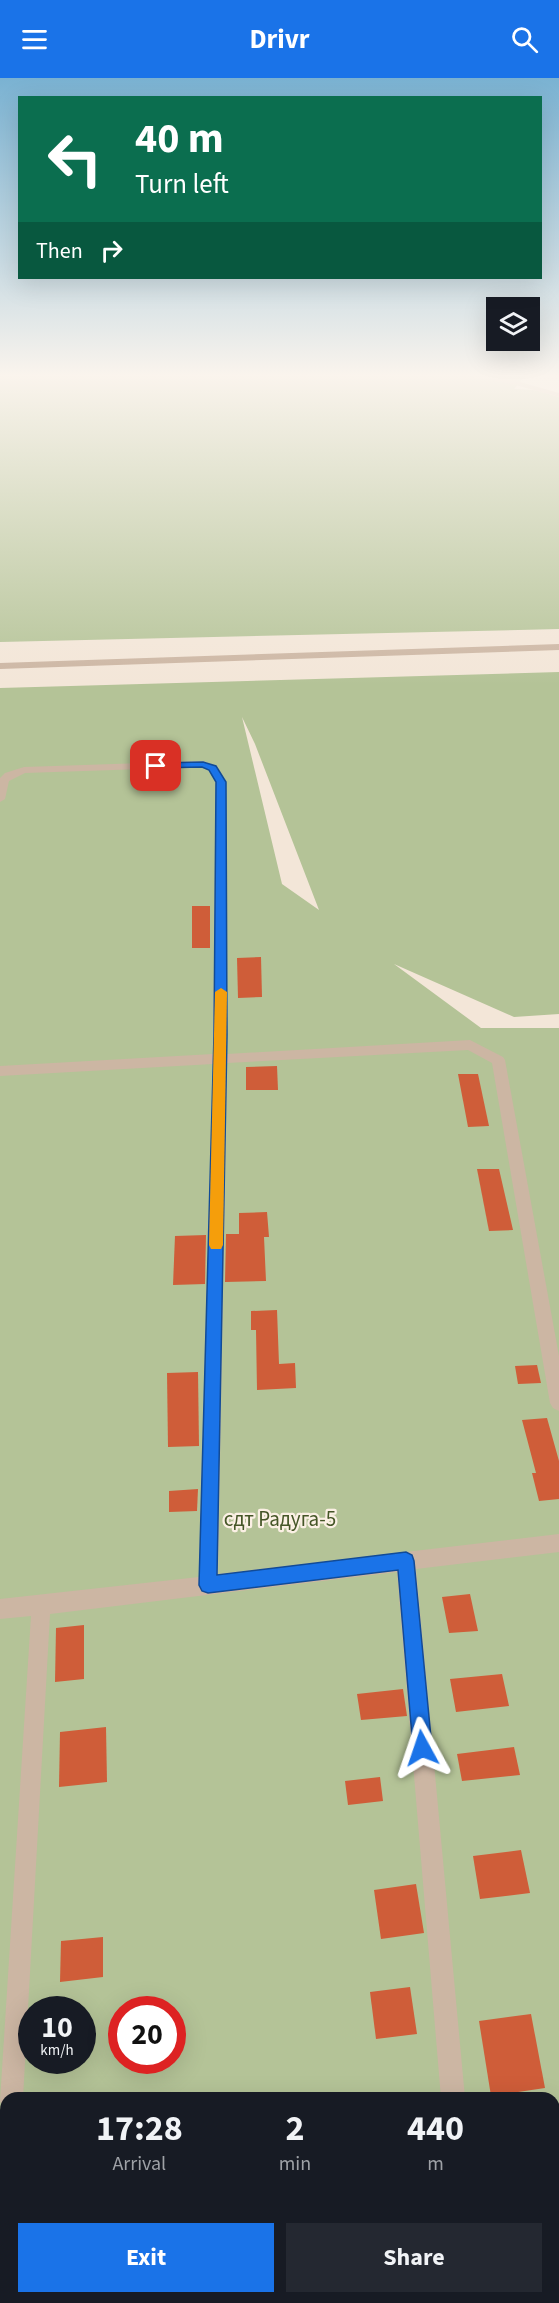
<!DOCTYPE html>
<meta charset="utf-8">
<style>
:root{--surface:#171b24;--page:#242831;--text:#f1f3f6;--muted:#9ea1a6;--accent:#1a73e8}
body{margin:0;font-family:"Source Sans 3",sans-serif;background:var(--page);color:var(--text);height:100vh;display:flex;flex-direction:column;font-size:22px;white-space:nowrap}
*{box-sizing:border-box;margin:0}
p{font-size:20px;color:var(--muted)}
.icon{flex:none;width:33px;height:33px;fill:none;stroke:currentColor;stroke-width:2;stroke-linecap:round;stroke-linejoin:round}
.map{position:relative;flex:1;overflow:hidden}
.details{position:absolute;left:0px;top:2014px;width:560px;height:212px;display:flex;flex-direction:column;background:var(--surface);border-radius:18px 18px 0 0;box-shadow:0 6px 24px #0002}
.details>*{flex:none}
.banner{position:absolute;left:18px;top:18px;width:524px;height:183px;border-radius:0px;box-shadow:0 6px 24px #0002;background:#0b6e4f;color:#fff;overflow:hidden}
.buttons{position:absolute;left:486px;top:219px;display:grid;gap:12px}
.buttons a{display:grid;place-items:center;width:54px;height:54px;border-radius:0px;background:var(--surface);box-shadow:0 6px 24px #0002;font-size:30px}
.speed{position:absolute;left:18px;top:1918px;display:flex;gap:12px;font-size:30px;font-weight:700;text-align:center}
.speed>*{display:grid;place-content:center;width:78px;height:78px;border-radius:50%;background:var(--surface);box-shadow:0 6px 24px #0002;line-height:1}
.speed small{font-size:15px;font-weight:400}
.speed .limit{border:9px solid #d22;background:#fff;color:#111}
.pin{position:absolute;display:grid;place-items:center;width:51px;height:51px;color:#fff;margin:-26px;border-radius:12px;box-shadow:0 3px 9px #0006}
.me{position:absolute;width:66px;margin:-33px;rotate:355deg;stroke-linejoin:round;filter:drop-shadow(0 0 4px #0008)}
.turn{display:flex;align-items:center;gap:21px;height:126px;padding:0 18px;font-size:27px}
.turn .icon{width:78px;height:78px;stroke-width:2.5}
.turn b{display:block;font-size:42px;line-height:51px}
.then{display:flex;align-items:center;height:57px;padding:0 18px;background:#0003;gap:12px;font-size:22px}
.eta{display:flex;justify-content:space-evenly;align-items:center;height:102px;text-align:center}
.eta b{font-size:36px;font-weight:700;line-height:42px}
.button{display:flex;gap:12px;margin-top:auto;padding:12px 18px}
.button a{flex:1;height:69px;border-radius:0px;background:var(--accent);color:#fff;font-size:24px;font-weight:700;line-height:69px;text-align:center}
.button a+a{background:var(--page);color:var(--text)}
header{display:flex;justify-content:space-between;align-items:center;height:78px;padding:0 18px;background:var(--accent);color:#fff;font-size:27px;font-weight:700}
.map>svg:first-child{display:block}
.green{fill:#b4c397;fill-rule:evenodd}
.building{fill:#cf5d39}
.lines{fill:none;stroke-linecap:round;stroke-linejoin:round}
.minor{fill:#ccb6a3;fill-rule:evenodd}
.route{fill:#1a73e8;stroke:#114b97;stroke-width:1.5}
.slow{fill:#f59e0b}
.labels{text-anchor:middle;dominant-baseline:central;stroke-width:4.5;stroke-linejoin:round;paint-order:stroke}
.near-park-label{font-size:21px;fill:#455627;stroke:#fbf0e4}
</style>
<header><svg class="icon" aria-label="menu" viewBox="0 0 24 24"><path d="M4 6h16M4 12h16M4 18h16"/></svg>Drivr<svg class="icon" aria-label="search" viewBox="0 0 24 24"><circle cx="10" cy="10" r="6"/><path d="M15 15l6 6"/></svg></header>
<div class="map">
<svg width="559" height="2225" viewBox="0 0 559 2225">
<rect width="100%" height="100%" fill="#f3e6d8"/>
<!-- green -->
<g class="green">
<path d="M 0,296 L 527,296 L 514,311 L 535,312 L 559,319 L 559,551 L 0,564 Z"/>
<path d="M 559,594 L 559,936 L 514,939 L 394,886 L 481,950 L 559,950 L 559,2225 L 0,2225 L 0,610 ZM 242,639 L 255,666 L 319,832 L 282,806 ZM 32,1932 L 82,1932 L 82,1983 L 32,1983 ZM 122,1932 L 172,1932 L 172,1983 L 122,1983 ZM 6,2020 L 554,2020 L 554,2220 L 6,2220 Z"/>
</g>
<!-- building -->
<g class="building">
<rect x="192" y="828" width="18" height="42"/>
<path d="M 261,879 L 262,919 L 238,920 L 237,880 Z"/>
<path d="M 277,988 L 278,1012 L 246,1012 L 246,989 Z"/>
<path d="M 458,996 L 478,996 L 489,1048 L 468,1049 Z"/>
<path d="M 477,1091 L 499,1091 L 513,1152 L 489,1153 Z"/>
<path d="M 267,1134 L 269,1159 L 264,1159 L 266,1203 L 225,1204 L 226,1156 L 239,1156 L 239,1135 Z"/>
<path d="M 206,1157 L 205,1206 L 173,1207 L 175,1158 Z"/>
<path d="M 277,1232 L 279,1286 L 295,1285 L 296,1310 L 257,1312 L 256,1252 L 251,1252 L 251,1233 Z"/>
<path d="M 537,1287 L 541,1305 L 518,1306 L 515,1288 Z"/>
<path d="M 198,1294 L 199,1368 L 168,1369 L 167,1295 Z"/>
<path d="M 547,1340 L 559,1383 L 559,1421 L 539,1423 L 532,1395 L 536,1395 L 522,1342 Z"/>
<path d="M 198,1411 L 197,1433 L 169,1434 L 169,1413 Z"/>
<path d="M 470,1516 L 478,1553 L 449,1555 L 442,1519 Z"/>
<path d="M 84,1547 L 84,1601 L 55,1604 L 56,1550 Z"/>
<path d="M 502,1596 L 509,1628 L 456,1634 L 450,1601 Z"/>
<path d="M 403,1611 L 407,1638 L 361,1642 L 357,1616 Z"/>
<path d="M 106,1649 L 107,1704 L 59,1709 L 60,1654 Z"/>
<path d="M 514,1669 L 520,1697 L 462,1703 L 457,1676 Z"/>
<path d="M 380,1699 L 383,1723 L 348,1727 L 345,1703 Z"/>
<path d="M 521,1772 L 530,1815 L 480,1821 L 473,1778 Z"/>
<path d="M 416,1806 L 424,1855 L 381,1861 L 374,1812 Z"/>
<path d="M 103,1859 L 103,1899 L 60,1904 L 61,1863 Z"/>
<path d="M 410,1909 L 417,1956 L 376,1961 L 370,1914 Z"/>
<path d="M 531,1936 L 545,2010 L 491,2018 L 479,1943 Z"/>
</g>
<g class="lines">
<!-- minor -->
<g class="minor">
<path d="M 457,296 L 513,302 L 559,315 L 559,319 L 512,306 Z"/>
<path d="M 559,566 L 559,572 L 0,591 L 0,585 Z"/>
<path d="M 203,683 L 217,688 L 226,704 L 227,976 L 470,962 L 503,979 L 505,982 L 559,1278 L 559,1333 L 553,1330 L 550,1325 L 492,985 L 468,972 L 227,985 L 218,1496 L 559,1456 L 559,1474 L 416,1491 L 465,2020 L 441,2020 L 397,1494 L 50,1536 L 23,2020 L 6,2020 L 6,2030 L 2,2029 L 0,2023 L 31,1538 L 0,1541 L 0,1521 L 199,1499 L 213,986 L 0,998 L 0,988 L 213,976 L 216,704 L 209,692 L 202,689 L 25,695 L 9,703 L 5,721 L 0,724 L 0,700 L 5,695 L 24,689 Z"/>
<path d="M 6,2096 L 6,2220 L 8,2220 L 0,2223 L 0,2099 Z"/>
<path d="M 458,2220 L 484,2220 L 485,2225 L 459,2225 Z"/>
</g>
</g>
<!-- sky -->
<linearGradient id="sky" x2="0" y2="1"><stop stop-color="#7ab2d2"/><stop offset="0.49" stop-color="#faf4ed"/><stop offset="1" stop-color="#faf4ed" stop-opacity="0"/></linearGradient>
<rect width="559" height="607" fill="url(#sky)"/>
<!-- route -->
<path class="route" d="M 203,684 L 216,688 L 226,704 L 227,957 L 217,1497 L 406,1474 L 412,1477 L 414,1483 L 432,1670 L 429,1677 L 422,1679 L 416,1677 L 413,1670 L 398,1492 L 208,1515 L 202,1513 L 199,1507 L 214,957 L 216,704 L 209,692 L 202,689 L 156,690 L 151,688 L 156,685 Z"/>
<!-- slow -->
<path class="slow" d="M 221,910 L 227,914 L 223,1167 L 221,1171 L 211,1171 L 209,1167 L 215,914 Z"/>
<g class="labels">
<!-- near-park labels -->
<g class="near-park-label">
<text x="280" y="1441">сдт Радуга-5</text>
</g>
</g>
</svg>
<div class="buttons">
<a><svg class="icon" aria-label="layers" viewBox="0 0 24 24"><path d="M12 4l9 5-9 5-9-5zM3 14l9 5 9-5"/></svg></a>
</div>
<div class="speed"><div>10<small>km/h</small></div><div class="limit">20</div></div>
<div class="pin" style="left:156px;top:688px;background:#d93025"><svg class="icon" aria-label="arrive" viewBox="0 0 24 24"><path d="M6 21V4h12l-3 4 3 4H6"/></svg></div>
<svg class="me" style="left:422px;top:1670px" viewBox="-20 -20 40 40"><path d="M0-17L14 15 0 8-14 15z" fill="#1a73e8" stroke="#fff" stroke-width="4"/></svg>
<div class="banner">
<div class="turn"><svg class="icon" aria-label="left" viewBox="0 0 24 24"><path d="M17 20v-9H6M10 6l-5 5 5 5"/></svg><div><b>40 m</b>Turn left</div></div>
<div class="then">Then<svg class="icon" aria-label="right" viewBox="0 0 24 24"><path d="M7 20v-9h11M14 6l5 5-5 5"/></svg></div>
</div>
<section class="details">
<div class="eta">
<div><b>17:28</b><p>Arrival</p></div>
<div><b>2</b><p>min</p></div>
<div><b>440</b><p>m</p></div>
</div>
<div class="button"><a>Exit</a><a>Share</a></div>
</section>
</div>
